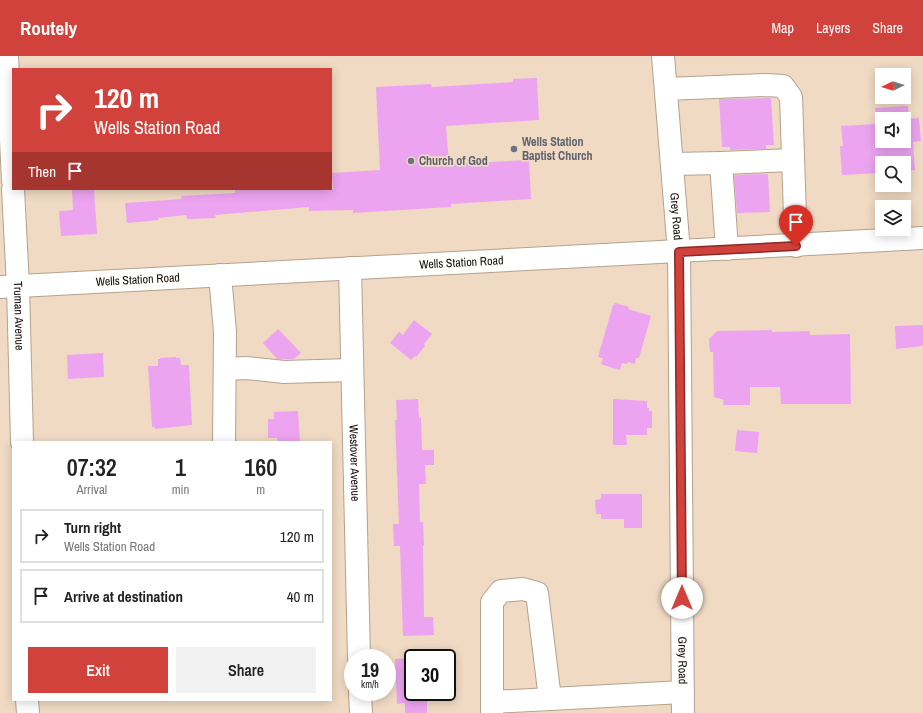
<!DOCTYPE html>
<style>
:root{--surface:#fff;--page:#f2f2f2;--text:#222;--muted:#767676;--line:#e0e0e0;--accent:#d0423b}
body{margin:0;font-family:"Archivo Narrow",sans-serif;background:var(--page);color:var(--text);height:100vh;display:flex;flex-direction:column;font-size:15px;white-space:nowrap}
*{box-sizing:border-box;margin:0}
p{font-size:13px;color:var(--muted)}
.icon{flex:none;width:22px;height:22px;fill:none;stroke:currentColor;stroke-width:2;stroke-linecap:round;stroke-linejoin:round}
.map{position:relative;flex:1;overflow:hidden}
.drawer{position:absolute;left:12px;top:385px;width:320px;height:260px;display:flex;flex-direction:column;background:var(--surface);border-radius:0px;box-shadow:0 2px 10px #0003}
.drawer>*{flex:none}
.top-card{position:absolute;left:12px;top:12px;width:320px;height:122px;border-radius:0px;box-shadow:0 2px 10px #0003;background:#d0423b;color:#fff;overflow:hidden}
.needle{width:26px;rotate:265deg}
.fabs{position:absolute;left:875px;top:12px;display:grid;gap:8px}
.fabs a{display:grid;place-items:center;width:36px;height:36px;border-radius:0px;background:var(--surface);box-shadow:0 2px 10px #0003;font-size:20px}
.speed{position:absolute;left:344px;top:593px;display:flex;gap:8px;font-size:20px;font-weight:700;text-align:center}
.speed>*{display:grid;place-content:center;width:52px;height:52px;border-radius:50%;background:var(--surface);box-shadow:0 2px 10px #0003;line-height:1}
.speed small{font-size:10px;font-weight:400}
.speed .limit{border:2px solid #111;border-radius:6px;background:#fff;color:#111}
.pin{position:absolute;display:grid;place-items:center;width:34px;height:34px;color:#fff;margin:-41px -17px;border-radius:50% 50% 50% 0;rotate:-45deg;box-shadow:0 0 4px #0007}
.pin .icon{rotate:45deg}
.me{position:absolute;width:44px;margin:-22px;rotate:0deg;stroke-linejoin:round;filter:drop-shadow(0 0 3px #0008)}
.turn{display:flex;align-items:center;gap:14px;height:84px;padding:0 16px;font-size:18px}
.turn .icon{width:52px;height:52px;stroke-width:2.5}
.turn b{display:block;font-size:28px;line-height:34px}
.then{display:flex;align-items:center;height:38px;padding:0 16px;background:#0003;gap:8px;font-size:15px}
.eta{display:flex;justify-content:space-evenly;align-items:center;height:68px;text-align:center}
.eta b{font-size:24px;font-weight:600;line-height:28px}
.action{display:flex;gap:8px;margin-top:auto;padding:8px 16px}
.action a{flex:1;height:46px;border-radius:0px;background:var(--accent);color:#fff;font-size:16px;font-weight:600;line-height:46px;text-align:center}
.action a+a{background:var(--page);color:var(--text)}
ul{padding:0;list-style:none}
li{display:flex;align-items:center;gap:12px;height:54px;margin:0 8px 6px;padding:0 8px;border:2px solid var(--line);border-radius:0px}
li div{flex:1}
li b{display:block;font-size:15px}
li em{font-style:normal}
header{display:flex;align-items:center;gap:24px;box-sizing:border-box;height:56px;padding:0 20px;background:var(--accent);color:#fff}
header strong{font-size:19px}
nav{display:flex;gap:22px;margin-inline-start:auto;font-size:14px}
.map>svg:first-child{display:block}
.building{fill:#eca4f0;fill-rule:evenodd}
.lines{fill:none;stroke-linecap:round;stroke-linejoin:round}
.minor-casing{stroke:#b5a18c;stroke-width:24}
.minor{stroke:#fff;stroke-width:22}
.route-casing{stroke:#872b26;stroke-width:10}
.route{stroke:#d0423b;stroke-width:7}
.worship-dot{fill:#6b7280;stroke:#f0dac4;stroke-width:1.5}
.labels{text-anchor:middle;dominant-baseline:central;stroke-width:3.5;stroke-linejoin:round;paint-order:stroke}
.worship-label{font-size:12px;font-weight:bold;fill:#5b616d;stroke:#f0dac4;text-anchor:start}
.street-label{font-size:12px;fill:#130c06;stroke:#f0dac4}
</style>
<header>
<strong>Routely</strong>
<nav><a>Map</a><a>Layers</a><a>Share</a></nav>
</header>
<div class="map">
<svg width="923" height="657" viewBox="0 0 923 657">
<rect width="100%" height="100%" fill="#f0dac4"/>
<!-- building -->
<g class="building">
<path d="M 537,22 L 539,64 L 446,70 L 449,108 L 529,104 L 531,143 L 451,148 L 451,151 L 353,157 L 353,154 L 309,155 L 309,151 L 215,159 L 216,162 L 190,163 L 187,163 L 186,159 L 158,162 L 159,164 L 127,167 L 125,147 L 182,143 L 181,140 L 235,137 L 235,133 L 333,133 L 332,117 L 380,114 L 376,31 L 431,28 L 432,31 L 513,26 L 513,23 Z"/>
<path d="M 771,42 L 774,89 L 766,89 L 766,93 L 730,94 L 730,91 L 722,91 L 719,43 Z"/>
<path d="M 908,50 L 909,63 L 919,62 L 921,85 L 913,86 L 915,114 L 904,115 L 904,107 L 882,107 L 882,117 L 842,119 L 840,90 L 843,90 L 841,70 L 876,68 L 875,52 ZM 882,63 L 904,63 L 904,85 L 882,85 Z"/>
<path d="M 768,118 L 770,156 L 737,157 L 734,119 Z"/>
<path d="M 72,133 L 94,133 L 97,178 L 61,180 L 59,155 L 73,154 Z"/>
<path d="M 615,247 L 629,251 L 628,253 L 651,260 L 639,302 L 636,302 L 635,308 L 628,306 L 627,308 L 622,307 L 620,314 L 603,309 L 601,308 L 603,302 L 598,301 L 613,249 L 614,249 Z"/>
<path d="M 414,264 L 432,278 L 424,288 L 425,290 L 416,301 L 415,300 L 411,304 L 390,287 L 399,276 L 403,279 Z"/>
<path d="M 923,269 L 923,290 L 896,293 L 895,270 Z"/>
<path d="M 278,273 L 301,297 L 294,303 L 277,303 L 263,287 Z"/>
<path d="M 772,274 L 772,276 L 810,275 L 810,279 L 850,278 L 851,348 L 781,348 L 780,331 L 750,331 L 750,349 L 723,349 L 724,344 L 714,341 L 713,296 L 710,296 L 709,283 L 717,275 Z"/>
<path d="M 103,297 L 104,321 L 68,323 L 67,299 Z"/>
<path d="M 176,301 L 176,302 L 180,302 L 181,309 L 189,309 L 192,369 L 155,373 L 155,371 L 152,371 L 148,310 L 158,310 L 158,303 L 160,303 L 160,302 Z"/>
<path d="M 418,343 L 419,362 L 421,361 L 422,394 L 434,394 L 434,409 L 425,409 L 426,428 L 419,428 L 420,466 L 423,466 L 424,489 L 423,489 L 424,561 L 433,561 L 434,579 L 403,580 L 400,490 L 394,490 L 393,468 L 399,468 L 395,364 L 397,364 L 396,344 Z"/>
<path d="M 613,343 L 647,345 L 647,352 L 649,352 L 649,355 L 652,355 L 652,372 L 647,372 L 647,379 L 626,379 L 627,389 L 613,389 Z"/>
<path d="M 298,355 L 300,386 L 278,386 L 277,382 L 268,382 L 268,363 L 274,363 L 274,356 Z"/>
<path d="M 737,374 L 759,376 L 757,397 L 735,395 Z"/>
<path d="M 601,438 L 642,438 L 642,472 L 624,472 L 624,463 L 601,463 L 601,458 L 596,458 L 595,444 L 601,443 Z"/>
<path d="M 413,602 L 413,636 L 427,636 L 427,657 L 405,657 L 405,647 L 397,648 L 395,603 Z"/>
</g>
<g class="lines">
<!-- minor casing -->
<g class="minor-casing">
<g id="minor">
<path d="M 7,0 L 13,125"/>
<path id="s1" d="M 663,0 L 679,196 L 683,657"/>
<path d="M 666,33 L 766,29 L 783,30 L 791,41 L 796,190"/>
<path d="M 721,107 L 793,104"/>
<path d="M 672,108 L 721,107 L 727,193"/>
<path id="s2" d="M 13,133 L 18,230 L 22,386"/>
<path id="s3" d="M 350,212 L 359,602"/>
<path d="M 220,219 L 225,276 L 224,386"/>
<path id="s4" d="M 0,231 L 923,182"/>
<path d="M 225,313 L 247,312 L 284,316 L 352,314"/>
<path d="M 360,636 L 361,657"/>
<path d="M 27,644 L 28,657"/>
<path d="M 492,646 L 683,636"/>
<path d="M 492,657 L 492,546 L 501,535 L 523,533 L 537,537 L 550,643"/>
</g>
</g>
<!-- minor -->
<use href="#minor" class="minor"/>
</g>
<g class="lines">
<!-- route casing -->
<g class="route-casing">
<path id="route" d="M 682,542 L 679,196 L 796,190"/>
</g>
<!-- route -->
<use href="#route" class="route"/>
</g>
<!-- markers -->
<g class="worship-dot">
<circle cx="514" cy="93" r="4"/>
<circle cx="411" cy="105" r="4"/>
</g>
<g class="labels">
<!-- worship labels -->
<g class="worship-label">
<text x="522" y="86">Wells Station<tspan x="522" dy="14">Baptist Church</tspan></text>
<text x="419" y="105">Church of God</text>
</g>
<!-- street labels -->
<g class="street-label">
<text stroke="none"><textPath href="#s1" startOffset="161">Grey Road</textPath></text>
<text stroke="none"><textPath href="#s4" startOffset="462">Wells Station Road</textPath></text>
<text stroke="none"><textPath href="#s4" startOffset="138">Wells Station Road</textPath></text>
<text stroke="none"><textPath href="#s2" startOffset="127">Truman Avenue</textPath></text>
<text stroke="none"><textPath href="#s3" startOffset="195">Westover Avenue</textPath></text>
<text stroke="none"><textPath href="#s1" startOffset="605">Grey Road</textPath></text>
</g>
</g>
</svg>
<div class="fabs">
<a><svg class="needle" viewBox="-14 -14 28 28"><path d="M0-13l5 13h-10z" fill="#e53935"/><path d="M0 13l5-13h-10z" fill="#767676"/></svg></a>
<a><svg class="icon" aria-label="sound" viewBox="0 0 24 24"><path d="M4 9h4l5-4v14l-5-4H4zM17 9q2 3 0 6"/></svg></a>
<a><svg class="icon" aria-label="search" viewBox="0 0 24 24"><circle cx="10" cy="10" r="6"/><path d="M15 15l6 6"/></svg></a>
<a><svg class="icon" aria-label="layers" viewBox="0 0 24 24"><path d="M12 4l9 5-9 5-9-5zM3 14l9 5 9-5"/></svg></a>
</div>
<div class="speed"><div>19<small>km/h</small></div><div class="limit">30</div></div>
<div class="pin" style="left:796px;top:190px;background:#d93025"><svg class="icon" aria-label="arrive" viewBox="0 0 24 24"><path d="M6 21V4h12l-3 4 3 4H6"/></svg></div>
<svg class="me" style="left:682px;top:542px" viewBox="-20 -20 40 40"><circle r="19" fill="#fff"/><path d="M0-13L10 11 0 6-10 11z" fill="#d0423b"/></svg>
<div class="top-card">
<div class="turn"><svg class="icon" aria-label="right" viewBox="0 0 24 24"><path d="M7 20v-9h11M14 6l5 5-5 5"/></svg><div><b>120 m</b>Wells Station Road</div></div>
<div class="then">Then<svg class="icon" aria-label="arrive" viewBox="0 0 24 24"><path d="M6 21V4h12l-3 4 3 4H6"/></svg></div>
</div>
<section class="drawer">
<div class="eta">
<div><b>07:32</b><p>Arrival</p></div>
<div><b>1</b><p>min</p></div>
<div><b>160</b><p>m</p></div>
</div>
<ul>
<li><svg class="icon" aria-label="right" viewBox="0 0 24 24"><path d="M7 20v-9h11M14 6l5 5-5 5"/></svg><div><b>Turn right</b><p>Wells Station Road</p></div><em>120 m</em></li>
<li><svg class="icon" aria-label="arrive" viewBox="0 0 24 24"><path d="M6 21V4h12l-3 4 3 4H6"/></svg><div><b>Arrive at destination</b></div><em>40 m</em></li>
</ul>
<div class="action"><a>Exit</a><a>Share</a></div>
</section>
</div>
